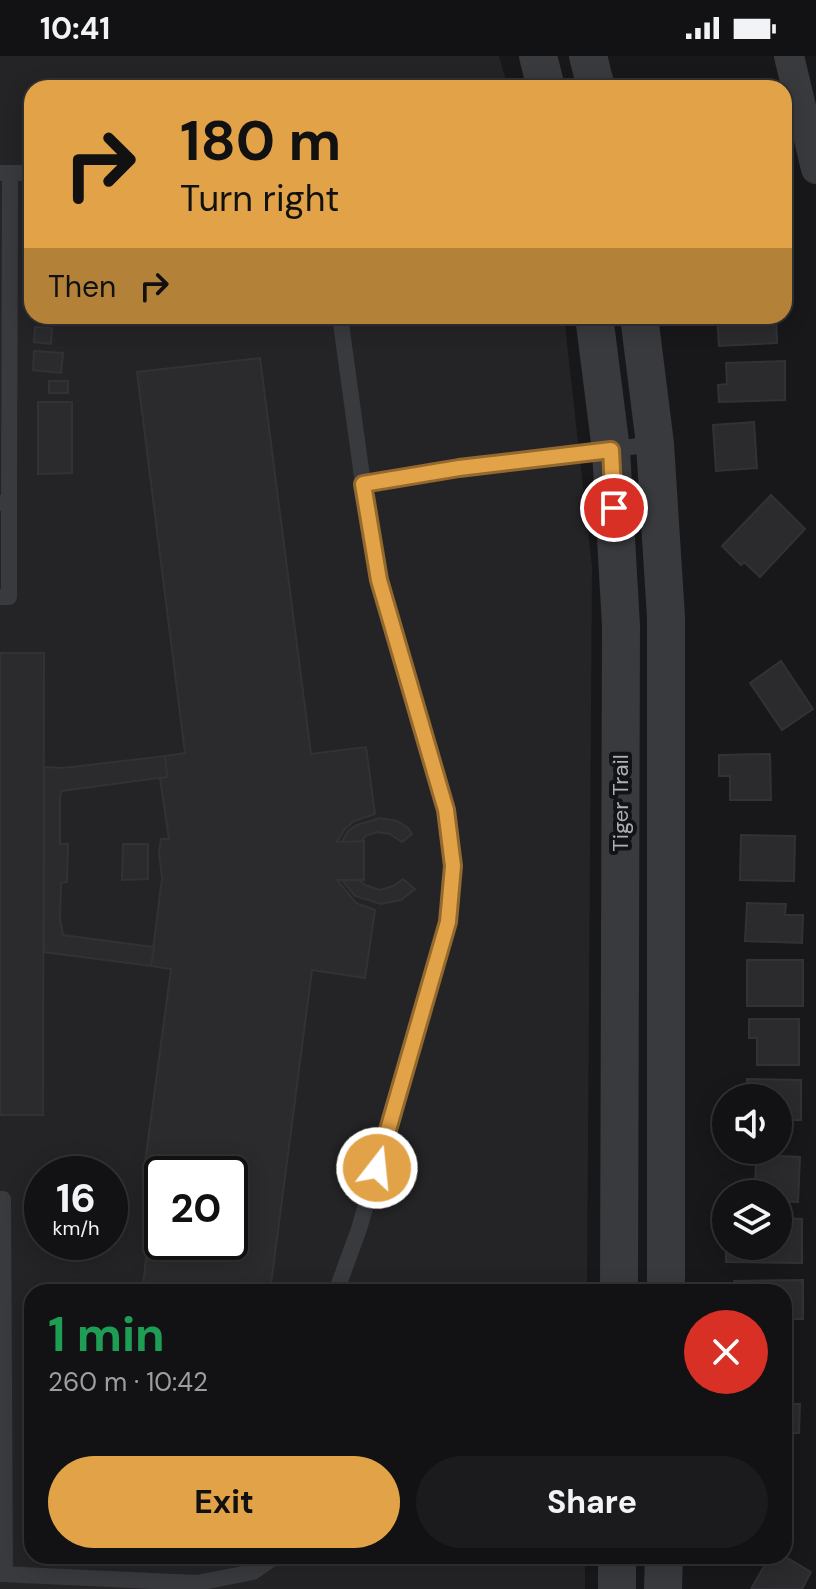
<!DOCTYPE html>
<meta charset="utf-8">
<style>
:root{--surface:#121214;--page:#1b1b1d;--text:#f1f3f6;--muted:#9c9ea0;--line:#313234;--accent:#e2a247}
body{margin:0;font-family:"DM Sans",sans-serif;background:var(--page);color:var(--text);height:100vh;display:flex;flex-direction:column;font-size:30px;white-space:nowrap}
*{box-sizing:border-box;margin:0}
p{font-size:26px;color:var(--muted)}
.icon{flex:none;width:44px;height:44px;fill:none;stroke:currentColor;stroke-width:2;stroke-linecap:round;stroke-linejoin:round}
.map{position:relative;flex:1;overflow:hidden}
.sheet{position:absolute;left:24px;top:1228px;width:768px;height:280px;display:flex;flex-direction:column;background:var(--surface);border-radius:24px;box-shadow:0 4px 20px #0003,0 0 0 2px var(--line)}
.sheet>*{flex:none}
.guide{position:absolute;left:24px;top:24px;width:768px;height:244px;border-radius:24px;box-shadow:0 4px 20px #0003,0 0 0 2px var(--line);background:#e2a247;color:#111;overflow:hidden}
.controls{position:absolute;left:712px;top:1028px;display:grid;gap:16px}
.controls a{display:grid;place-items:center;width:80px;height:80px;border-radius:50%;background:var(--surface);box-shadow:0 4px 20px #0003,0 0 0 2px var(--line);font-size:40px}
.speed{position:absolute;left:24px;top:1100px;display:flex;gap:16px;font-size:40px;font-weight:700;text-align:center}
.speed>*{display:grid;place-content:center;width:104px;height:104px;border-radius:50%;background:var(--surface);box-shadow:0 4px 20px #0003,0 0 0 2px var(--line);line-height:1}
.speed small{font-size:20px;font-weight:400}
.speed .limit{border:4px solid #111;border-radius:12px;background:#fff;color:#111}
.pin{position:absolute;display:grid;place-items:center;width:68px;height:68px;color:#fff;margin:-34px;border:4px solid #fff;border-radius:50%;box-shadow:0 2px 8px #0007}
.me{position:absolute;width:88px;margin:-44px;rotate:16deg;stroke-linejoin:round;filter:drop-shadow(0 0 6px #0008)}
.turn{display:flex;align-items:center;gap:28px;height:168px;padding:0 24px;font-size:36px}
.turn .icon{width:104px;height:104px;stroke-width:2.5}
.turn b{display:block;font-size:56px;line-height:68px}
.then{display:flex;align-items:center;height:76px;padding:0 24px;background:#0003;gap:16px;font-size:30px}
.round{display:grid;place-items:center;flex:none;width:84px;height:84px;border-radius:42px;background:var(--page)}
.overview{display:flex;align-items:center;justify-content:space-between;height:136px;padding:0 24px}
h1{font-size:48px;font-weight:700;line-height:60px;color:#1e9e55}
.cta{display:flex;gap:16px;margin-top:auto;padding:16px 24px}
.cta a{flex:1;height:92px;border-radius:48px;background:var(--accent);color:#111;font-size:32px;font-weight:700;line-height:92px;text-align:center}
.cta a+a{background:var(--page);color:var(--text)}
.status{display:flex;justify-content:space-between;align-items:center;height:56px;padding:0 40px;background:var(--surface);direction:ltr}
.status svg{height:22px;fill:currentColor}
.map>svg:first-child{display:block}
.built{fill:#242427;fill-rule:evenodd}
.building{fill:#2b2b2e;stroke:#323236;stroke-width:2;fill-rule:evenodd}
.lines{fill:none;stroke-linecap:round;stroke-linejoin:round}
.service{stroke:#393a3e;stroke-width:16}
.minor{stroke:#393a3e;stroke-width:30}
.tertiary{stroke:#393a3e;stroke-width:38}
.route-casing{stroke:#93692e;stroke-width:20}
.route{stroke:#e2a247;stroke-width:14}
.labels{text-anchor:middle;dominant-baseline:central;stroke-width:8;stroke-linejoin:round;paint-order:stroke}
.street-label{font-size:22px;fill:#abb0b8;stroke:#131315}
</style>
<div class="status"><b>10:41</b><svg viewBox="0 0 49 12"><path d="M0 12V9h3v3zM5 12V6h3v6zM10 12V3h3v9zM15 12V0h3v12zM26 1h20v11H26zM47 4h2v5h-2z"/></svg></div>
<div class="map">
<svg width="816" height="1533" viewBox="0 0 816 1533">
<rect width="100%" height="100%" fill="#18181a"/>
<!-- built -->
<path class="built" d="M 0,0 L 499,0 L 508,32 L 32,32 L 32,260 L 564,260 L 592,511 L 587,1236 L 32,1236 L 32,1500 L 585,1500 L 585,1533 L 0,1533 ZM 42,1118 L 110,1118 L 110,1186 L 42,1186 ZM 162,1118 L 230,1118 L 230,1186 L 162,1186 Z"/>
<!-- building -->
<g class="building">
<path d="M 717,260 L 776,260 L 777,287 L 719,290 Z"/>
<path d="M 35,271 L 52,272 L 51,288 L 34,286 Z"/>
<path d="M 34,295 L 63,297 L 61,317 L 33,314 Z"/>
<path d="M 260,302 L 311,698 L 366,691 L 375,758 L 354,765 L 345,773 L 337,786 L 364,785 L 364,824 L 337,824 L 356,847 L 375,854 L 365,922 L 312,914 L 270,1236 L 142,1236 L 158,1108 L 145,1107 L 171,913 L 151,910 L 162,822 L 159,797 L 161,783 L 169,783 L 160,722 L 167,721 L 165,700 L 185,697 L 137,316 ZM 162,1118 L 230,1118 L 230,1186 L 162,1186 Z"/>
<path d="M 785,305 L 785,344 L 719,346 L 718,329 L 727,328 L 726,307 Z"/>
<rect x="49" y="325" width="19" height="12"/>
<path d="M 38,346 L 72,346 L 72,417 L 38,418 Z"/>
<path d="M 754,366 L 757,412 L 716,415 L 713,369 Z"/>
<path d="M 771,439 L 805,473 L 760,521 L 744,506 L 741,509 L 722,490 Z"/>
<path d="M 0,597 L 44,597 L 43,1059 L 0,1059 Z"/>
<path d="M 781,605 L 813,653 L 782,674 L 750,627 Z"/>
<path d="M 770,698 L 771,744 L 730,744 L 730,720 L 719,720 L 719,699 Z"/>
<path d="M 165,700 L 167,721 L 61,735 L 60,742 L 60,788 L 68,788 L 67,826 L 61,827 L 60,863 L 63,879 L 154,891 L 151,910 L 44,896 L 44,711 L 63,712 Z"/>
<path d="M 380,762 L 397,765 L 408,772 L 412,778 L 402,786 L 390,778 L 377,776 L 365,780 L 362,785 L 342,786 L 348,775 L 357,769 Z"/>
<path d="M 741,779 L 795,780 L 794,825 L 740,824 Z"/>
<path d="M 123,788 L 148,788 L 148,823 L 122,824 Z"/>
<path d="M 403,823 L 415,833 L 401,844 L 381,848 L 355,840 L 342,824 L 359,824 L 365,829 L 380,834 L 393,830 Z"/>
<path d="M 747,847 L 786,848 L 785,859 L 803,859 L 802,887 L 745,885 Z"/>
<rect x="747" y="904" width="56" height="46"/>
<path d="M 749,963 L 799,963 L 799,1009 L 757,1009 L 757,982 L 749,982 Z"/>
<path d="M 747,1023 L 801,1024 L 801,1064 L 778,1064 L 778,1042 L 747,1042 Z"/>
<path d="M 756,1099 L 800,1101 L 798,1146 L 778,1145 L 778,1138 L 755,1138 Z"/>
<path d="M 778,1162 L 802,1163 L 802,1207 L 726,1206 L 726,1190 L 778,1190 Z"/>
<path d="M 803,1224 L 803,1263 L 784,1263 L 784,1236 L 734,1236 L 734,1225 Z"/>
<rect x="784" y="1280" width="8" height="46"/>
<path d="M 784,1348 L 800,1348 L 799,1377 L 784,1377 Z"/>
<path d="M 770,1500 L 784,1500 L 811,1516 L 802,1533 L 751,1533 Z"/>
</g>
<g class="lines">
<!-- service -->
<g class="service">
<path d="M 2,117 L 32,117"/>
<path d="M 340,260 L 363,428"/>
<path d="M 0,447 L 9,447 L 10,117"/>
<path d="M 0,541 L 9,541 L 9,447"/>
<path d="M 0,1143 L 3,1143 L 5,1518"/>
<path d="M 336,1236 L 359,1173 L 448,866 L 453,810 L 446,754 L 379,524 L 363,428 L 459,412 L 655,388"/>
<path d="M 0,1518 L 197,1527 L 253,1516 L 276,1500"/>
</g>
<!-- minor -->
<path class="minor" d="M 789,0 L 816,113"/>
<!-- tertiary -->
<g class="tertiary">
<path d="M 538,0 L 546,32"/>
<path d="M 588,0 L 596,32"/>
<path d="M 594,260 L 611,394 L 621,570 L 619,1236"/>
<path d="M 639,260 L 655,388 L 666,561 L 666,1236"/>
<path d="M 617,1533 L 617,1500"/>
<path d="M 663,1533 L 664,1500"/>
</g>
</g>
<g class="lines">
<!-- route casing -->
<g class="route-casing">
<path id="route" d="M 377,1112 L 448,866 L 453,810 L 446,754 L 379,524 L 363,428 L 459,412 L 611,394 L 614,452"/>
</g>
<!-- route -->
<use href="#route" class="route"/>
</g>
<g class="labels">
<!-- street labels -->
<g class="street-label">
<text transform="translate(620 747) rotate(-90)">Tiger Trail</text>
</g>
</g>
</svg>
<div class="controls">
<a><svg class="icon" aria-label="sound" viewBox="0 0 24 24"><path d="M4 9h4l5-4v14l-5-4H4zM17 9q2 3 0 6"/></svg></a>
<a><svg class="icon" aria-label="layers" viewBox="0 0 24 24"><path d="M12 4l9 5-9 5-9-5zM3 14l9 5 9-5"/></svg></a>
</div>
<div class="speed"><div>16<small>km/h</small></div><div class="limit">20</div></div>
<div class="pin" style="left:614px;top:452px;background:#d93025"><svg class="icon" aria-label="arrive" viewBox="0 0 24 24"><path d="M6 21V4h12l-3 4 3 4H6"/></svg></div>
<svg class="me" style="left:377px;top:1112px" viewBox="-20 -20 40 40"><circle r="17" fill="#e2a247" stroke="#fff" stroke-width="3"/><path d="M0-11L8 9 0 5-8 9z" fill="#fff"/></svg>
<div class="guide">
<div class="turn"><svg class="icon" aria-label="right" viewBox="0 0 24 24"><path d="M7 20v-9h11M14 6l5 5-5 5"/></svg><div><b>180 m</b>Turn right</div></div>
<div class="then">Then<svg class="icon" aria-label="right" viewBox="0 0 24 24"><path d="M7 20v-9h11M14 6l5 5-5 5"/></svg></div>
</div>
<section class="sheet">
<div class="overview"><div><h1>1 min</h1><p>260 m · 10:42</p></div><a class="round" style="background:#d93025;color:#fff"><svg class="icon" aria-label="close" viewBox="0 0 24 24"><path d="M6 6l12 12M18 6L6 18"/></svg></a></div>
<div class="cta"><a>Exit</a><a>Share</a></div>
</section>
</div>
